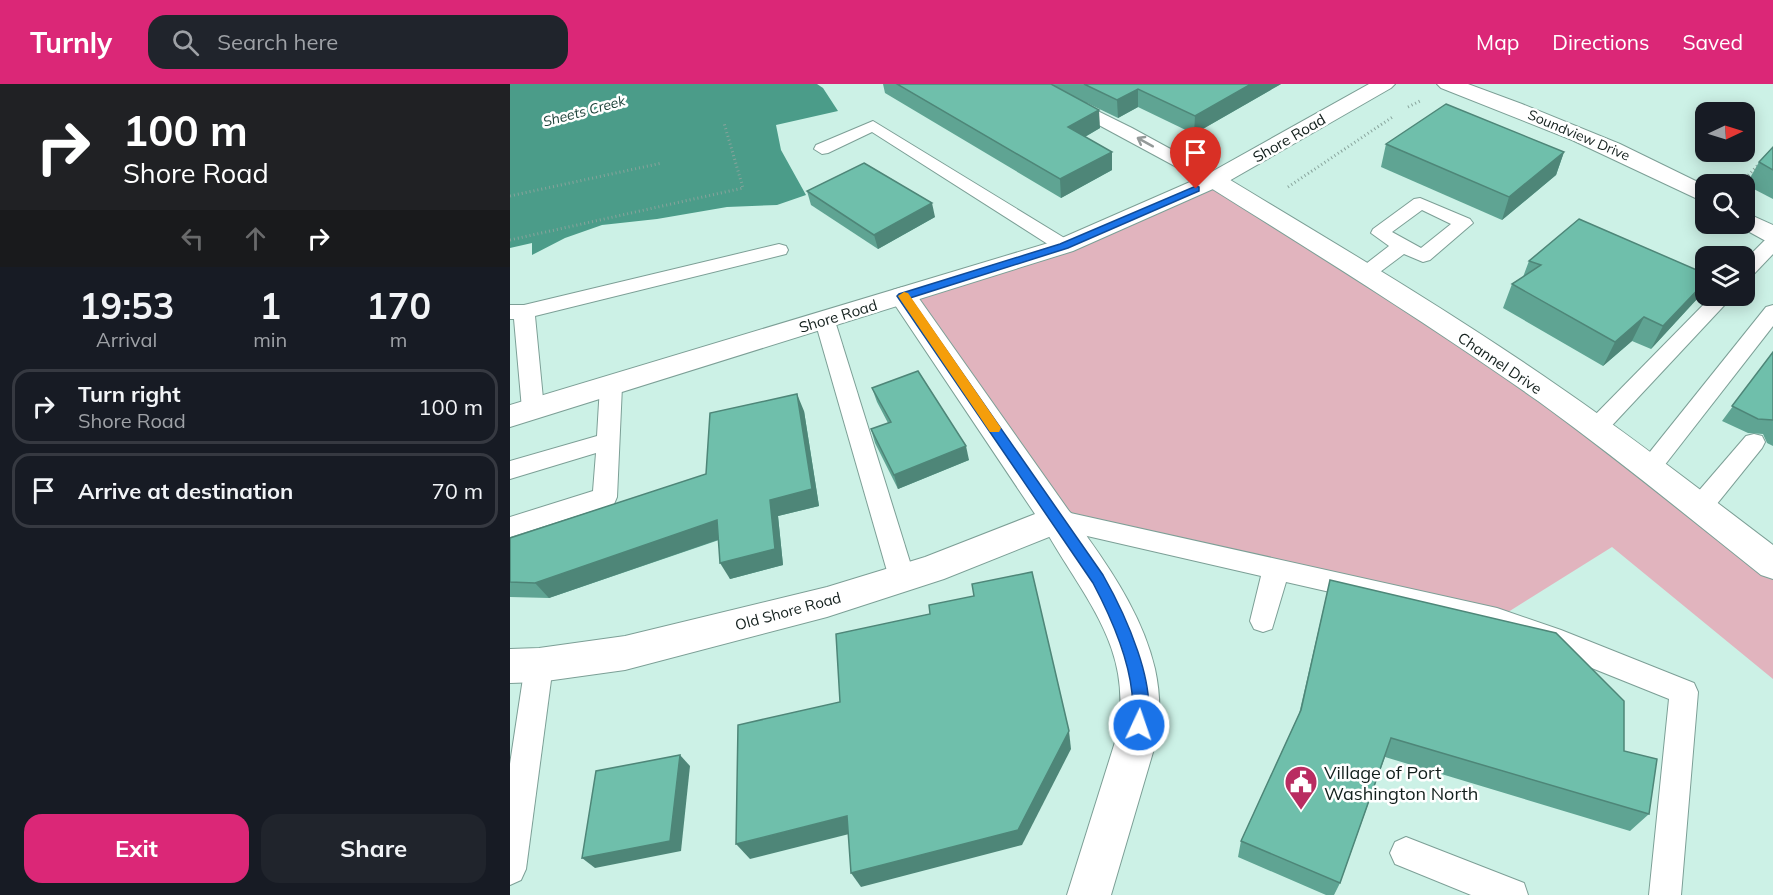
<!DOCTYPE html>
<style>
:root{--surface:#171b24;--page:#20242c;--text:#f1f3f6;--muted:#9ea1a6;--line:#363941;--accent:#db2777}
body{margin:0;font-family:Mulish,sans-serif;background:var(--page);color:var(--text);height:100vh;display:flex;flex-direction:column;font-size:22px;white-space:nowrap}
*{box-sizing:border-box;margin:0}
p{font-size:20px;color:var(--muted)}
.icon{flex:none;width:33px;height:33px;fill:none;stroke:currentColor;stroke-width:2;stroke-linecap:round;stroke-linejoin:round}
.map{position:relative;flex:1;overflow:hidden}
.drawer{display:flex;flex-direction:column;background:var(--surface);width:510px}
.drawer>*{flex:none}
.banner{background:#202124;color:#fff;overflow:hidden}
.needle{width:39px;rotate:86deg}
.fabs{position:absolute;left:1185px;top:18px;display:grid;gap:12px}
.fabs a{display:grid;place-items:center;width:60px;height:60px;border-radius:12px;background:var(--surface);box-shadow:0 3px 15px #0003;font-size:30px}
.pin{position:absolute;display:grid;place-items:center;width:51px;height:51px;color:#fff;margin:-62px -26px;border-radius:50% 50% 50% 0;rotate:-45deg;box-shadow:0 0 6px #0007}
.pin .icon{rotate:45deg}
.me{position:absolute;width:66px;margin:-33px;rotate:3deg;stroke-linejoin:round;filter:drop-shadow(0 0 4px #0008)}
.turn{display:flex;align-items:center;gap:21px;height:126px;padding:0 24px;font-size:27px}
.turn .icon{width:78px;height:78px;stroke-width:2.5}
.turn b{display:block;font-size:42px;line-height:51px}
.lanes{display:flex;align-items:center;height:57px;padding:0 24px;background:#0003;justify-content:center;gap:30px;direction:ltr}
.lanes .off{opacity:.35}
.eta{display:flex;justify-content:space-evenly;align-items:center;height:102px;text-align:center}
.eta b{font-size:36px;font-weight:700;line-height:42px}
.primary-button{display:flex;gap:12px;margin-top:auto;padding:12px 24px}
.primary-button a{flex:1;height:69px;border-radius:18px;background:var(--accent);color:#fff;font-size:24px;font-weight:700;line-height:69px;text-align:center}
.primary-button a+a{background:var(--page);color:var(--text)}
ul{padding:0;list-style:none}
li{display:flex;align-items:center;gap:18px;height:75px;margin:0 12px 9px;padding:0 12px;border:3px solid var(--line);border-radius:18px}
li div{flex:1}
li b{display:block;font-size:22px}
li em{font-style:normal}
header{display:flex;align-items:center;gap:36px;box-sizing:border-box;height:84px;padding:0 30px;background:var(--accent);color:#fff}
header strong{font-size:28px}
nav{display:flex;gap:33px;margin-inline-start:auto;font-size:21px}
.search{width:420px;height:54px;background:var(--page);display:flex;align-items:center;gap:15px;box-sizing:border-box;padding:0 21px;border-radius:18px;color:var(--muted);font-size:22px}
main{display:flex;flex:1;min-height:0}
.map>svg:first-child{display:block}
.green{fill:#e1b4be}
.water{fill:#4b9c89}
.lines{fill:none;stroke-linecap:round;stroke-linejoin:round}
.service-casing{stroke:#7c9f96;stroke-width:2}
.minor-casing{stroke:#7c9f96;stroke-width:2}
.tertiary-casing{stroke:#7c9f96;stroke-width:2}
.secondary-casing{stroke:#7c9f96;stroke-width:2}
.path{stroke:#87a39b;stroke-width:3;stroke-dasharray:1 3;stroke-linecap:butt}
.service{fill:#fff;fill-rule:evenodd}
.minor{fill:#fff;fill-rule:evenodd}
.tertiary{fill:#fff;fill-rule:evenodd}
.secondary{fill:#fff;fill-rule:evenodd}
.wall{fill:#5fa493}
.shaded-wall{fill:#4e8678}
.building{fill:#6fbfab;stroke:#4e8678;stroke-width:1.5}
.oneway{stroke:#949a99}
.route{fill:#1a73e8;stroke:#114b97;stroke-width:1.5}
.slow{fill:#f59e0b}
.labels{text-anchor:middle;dominant-baseline:central;stroke-width:5;stroke-linejoin:round;paint-order:stroke}
.far-water-label{font-size:14px;font-style:italic;fill:#1d433a;stroke:#fff}
.far-street-label{font-size:14px;fill:#121f1c;stroke:#fff}
.street-label{font-size:15px;fill:#121f1c;stroke:#fff}
.near-poi-label{font-size:18px;fill:#121f1c;stroke:#fff;text-anchor:start}
</style>
<header>
<strong>Turnly</strong>
<div class="search"><svg class="icon" aria-label="search" viewBox="0 0 24 24"><circle cx="10" cy="10" r="6"/><path d="M15 15l6 6"/></svg>Search here</div>
<nav><a>Map</a><a>Directions</a><a>Saved</a></nav>
</header>
<main>
<section class="drawer">
<div class="banner">
<div class="turn"><svg class="icon" aria-label="right" viewBox="0 0 24 24"><path d="M7 20v-9h11M14 6l5 5-5 5"/></svg><div><b>100 m</b>Shore Road</div></div>
<div class="lanes"><svg class="icon off" aria-label="left" viewBox="0 0 24 24"><path d="M17 20v-9H6M10 6l-5 5 5 5"/></svg><svg class="icon off" aria-label="ahead" viewBox="0 0 24 24"><path d="M12 20V5M6 11l6-6 6 6"/></svg><svg class="icon" aria-label="right" viewBox="0 0 24 24"><path d="M7 20v-9h11M14 6l5 5-5 5"/></svg></div>
</div>
<div class="eta">
<div><b>19:53</b><p>Arrival</p></div>
<div><b>1</b><p>min</p></div>
<div><b>170</b><p>m</p></div>
</div>
<ul>
<li><svg class="icon" aria-label="right" viewBox="0 0 24 24"><path d="M7 20v-9h11M14 6l5 5-5 5"/></svg><div><b>Turn right</b><p>Shore Road</p></div><em>100 m</em></li>
<li><svg class="icon" aria-label="arrive" viewBox="0 0 24 24"><path d="M6 21V4h12l-3 4 3 4H6"/></svg><div><b>Arrive at destination</b></div><em>70 m</em></li>
</ul>
<div class="primary-button"><a>Exit</a><a>Share</a></div>
</section>
<div class="map">
<svg width="1263" height="811" viewBox="0 0 1263 811">
<rect width="100%" height="100%" fill="#ccf1e6"/>
<!-- green -->
<path class="green" d="M 700,97 L 834,177 L 1263,481 L 1263,595 L 1102,463 L 987,535 L 547,436 L 393,212 L 554,162 Z"/>
<!-- water -->
<path class="water" d="M 0,0 L 307,0 L 313,4 L 328,27 L 266,41 L 271,66 L 296,111 L 267,121 L 217,123 L 147,135 L 92,141 L 55,154 L 22,171 L 22,159 L 0,164 Z"/>
<g class="lines">
<!-- service casing -->
<g class="service-casing">
<g id="service">
<path d="M 513,0 L 533,0 L 622,44 L 710,92 L 713,96 L 710,100 L 698,100 Z"/>
<path d="M 363,37 L 561,158 L 563,162 L 561,166 L 547,166 L 362,48 L 318,69 L 312,70 L 304,65 L 306,61 Z"/>
<path d="M 910,114 L 960,135 L 963,139 L 920,176 L 913,178 L 894,170 L 862,194 L 848,194 L 845,190 L 848,186 L 879,162 L 861,149 L 863,145 L 904,115 ZM 912,126 L 941,140 L 911,164 L 882,148 Z"/>
<path d="M 1263,153 L 1263,170 L 1241,193 L 1234,195 L 1234,177 L 1256,155 Z"/>
<path d="M 269,160 L 276,162 L 278,166 L 276,170 L 25,232 L 34,325 L 31,331 L 23,333 L 15,331 L 12,325 L 4,235 L 0,235 L 0,221 L 14,221 Z"/>
<path d="M 1202,212 L 1223,212 L 1094,350 L 1086,352 L 1078,350 L 1075,344 L 1078,338 Z"/>
<path d="M 1263,221 L 1263,242 L 1147,391 L 1139,394 L 1131,391 L 1127,385 L 1131,379 L 1256,223 Z"/>
<path d="M 315,230 L 322,232 L 325,237 L 405,494 L 401,502 L 392,505 L 383,502 L 379,494 L 305,237 L 308,232 Z"/>
<path d="M 101,294 L 109,297 L 112,302 L 107,413 L 104,420 L 0,453 L 0,433 L 83,407 L 86,369 L 0,395 L 0,377 L 87,352 L 90,302 L 93,297 Z"/>
<path d="M 1244,350 L 1252,352 L 1255,358 L 1252,364 L 1198,431 L 1189,433 L 1180,431 L 1177,424 L 1180,417 L 1236,352 Z"/>
<path d="M 547,426 L 987,524 L 1051,546 L 1184,599 L 1188,608 L 1171,811 L 1139,811 L 1159,615 L 987,546 L 776,498 L 762,545 L 753,548 L 744,545 L 740,537 L 751,492 L 538,443 L 535,436 L 538,429 Z"/>
<path d="M 29,569 L 39,572 L 43,581 L 16,785 L 11,796 L 0,801 L 0,680 L 15,581 L 19,572 Z"/>
<path d="M 896,753 L 1014,799 L 1018,811 L 961,811 L 885,780 L 880,769 L 885,758 Z"/>
</g>
</g>
<!-- minor casing -->
<g class="minor-casing">
<g id="minor">
<path d="M 927,0 L 958,0 L 1012,20 L 1110,60 L 1196,102 L 1196,119 L 1062,56 L 931,4 Z"/>
<path d="M 704,89 L 712,91 C 826,160 942,228 1051,304 C 1124,354 1193,408 1263,461 L 1263,495 L 1251,491 C 1177,432 1104,372 1028,317 C 920,241 808,171 696,101 L 692,96 L 696,91 Z"/>
<path d="M 1234,128 L 1263,141 L 1263,159 L 1254,156 L 1225,140 L 1234,140 Z"/>
<path d="M 547,423 C 551,424 557,425 560,428 C 567,434 573,446 578,454 C 606,493 634,537 645,585 C 650,608 651,634 646,658 L 601,811 L 557,811 L 605,658 C 629,564 569,510 530,436 L 535,427 Z"/>
</g>
</g>
<!-- tertiary casing -->
<g class="tertiary-casing">
<path id="tertiary" d="M 393,203 L 403,206 L 559,427 L 564,436 L 559,445 L 434,495 L 317,533 L 115,586 L 29,598 L 0,599 L 0,565 L 29,564 L 115,552 L 317,503 L 415,473 L 525,430 L 379,212 L 383,206 Z"/>
</g>
<!-- secondary casing -->
<g class="secondary-casing">
<path id="secondary" d="M 859,0 L 885,0 L 881,4 L 712,101 L 563,167 L 0,343 L 0,321 L 545,157 L 696,91 Z"/>
</g>
<!-- path -->
<g class="path">
<path d="M 898,23 L 912,16"/>
<path d="M 1230,100 L 1248,81"/>
<path d="M 778,103 L 884,32"/>
<path d="M 0,112 L 152,79"/>
<path d="M 0,156 L 233,104 L 214,39"/>
</g>
<!-- service -->
<use href="#service" class="service"/>
<!-- minor -->
<use href="#minor" class="minor"/>
<!-- tertiary -->
<use href="#tertiary" class="tertiary"/>
<!-- secondary -->
<use href="#secondary" class="secondary"/>
</g>
<!-- wall -->
<g class="wall">
<path d="M 373,0 L 771,0 L 684,50 L 628,23 L 608,34 L 577,19 L 590,44 L 575,53 L 602,86 L 551,114 L 375,9 Z"/>
<path d="M 876,60 L 1054,68 L 1046,91 L 992,136 L 871,83 Z"/>
<path d="M 1263,63 L 1263,115 L 1236,101 L 1249,78 Z"/>
<path d="M 297,107 L 425,133 L 368,165 L 301,121 Z"/>
<path d="M 1019,177 L 1187,215 L 1141,265 L 1122,257 L 1093,282 L 993,224 L 1002,200 L 1013,193 Z"/>
<path d="M 1263,268 L 1263,362 L 1257,359 L 1253,350 L 1238,349 L 1212,337 Z"/>
<path d="M 362,304 L 459,376 L 388,405 L 365,359 L 361,345 L 378,339 L 367,318 Z"/>
<path d="M 294,327 L 309,422 L 268,432 L 273,481 L 220,495 L 209,456 L 39,514 L 0,513 L 0,454 L 196,390 Z"/>
<path d="M 820,496 L 1114,667 L 1139,730 L 1120,747 L 875,673 L 830,799 L 824,811 L 816,811 L 728,773 L 731,757 L 789,630 Z"/>
</g>
<!-- shaded-wall -->
<g class="shaded-wall">
<path d="M 741,0 L 771,0 L 684,50 L 685,32 Z"/>
<path d="M 628,5 L 628,23 L 608,34 L 607,16 Z"/>
<path d="M 589,26 L 590,44 L 559,62 L 558,43 Z"/>
<path d="M 602,68 L 602,86 L 551,114 L 550,95 Z"/>
<path d="M 1054,68 L 1046,91 L 992,136 L 999,113 Z"/>
<path d="M 422,119 L 425,133 L 368,165 L 364,151 Z"/>
<path d="M 1196,197 L 1196,201 L 1187,215 L 1141,265 L 1153,242 Z"/>
<path d="M 1134,233 L 1122,257 L 1093,282 L 1105,258 Z"/>
<path d="M 287,310 L 294,327 L 309,422 L 268,432 L 273,481 L 220,495 L 210,479 L 260,416 Z"/>
<path d="M 456,362 L 459,376 L 388,405 L 384,391 Z"/>
<path d="M 207,436 L 216,453 L 39,514 L 25,499 Z"/>
<path d="M 559,647 L 561,665 L 512,761 L 351,803 L 341,789 Z"/>
<path d="M 170,671 L 180,682 L 171,767 L 85,784 L 72,774 Z"/>
<path d="M 337,732 L 347,748 L 240,775 L 226,760 Z"/>
</g>
<!-- building -->
<g class="building">
<path d="M 387,0 L 541,0 L 589,26 L 558,43 L 602,68 L 550,95 Z"/>
<path d="M 574,0 L 741,0 L 685,32 L 628,5 L 607,16 Z"/>
<path d="M 936,20 L 1054,68 L 999,113 L 876,60 Z"/>
<path d="M 1263,63 L 1263,86 L 1249,78 Z"/>
<path d="M 354,79 L 422,119 L 364,151 L 297,107 Z"/>
<path d="M 1069,135 L 1196,190 L 1196,197 L 1153,242 L 1134,233 L 1105,258 L 1002,200 L 1031,181 L 1019,177 Z"/>
<path d="M 1263,268 L 1263,336 L 1248,335 L 1222,322 Z"/>
<path d="M 408,287 L 456,362 L 384,391 L 361,345 L 381,338 L 362,304 Z"/>
<path d="M 287,310 L 302,405 L 260,416 L 265,465 L 210,479 L 207,436 L 25,499 L 0,498 L 0,454 L 196,390 L 200,329 Z"/>
<path d="M 522,488 L 559,647 L 508,746 L 341,789 L 337,732 L 226,760 L 228,641 L 330,618 L 326,550 L 420,530 L 419,521 L 464,512 L 462,500 Z"/>
<path d="M 820,496 L 1046,549 L 1114,617 L 1114,667 L 1147,675 L 1139,730 L 881,654 L 830,799 L 731,757 L 791,626 Z"/>
<path d="M 170,671 L 160,757 L 72,774 L 86,687 Z"/>
</g>
<!-- one-way arrows -->
<defs><path id="oneway-shaft" d="M-6 0H5M1.5-3L5.5 0L1.5 3" fill="none" stroke-width="1.6" stroke-linecap="round" stroke-linejoin="round" transform="scale(1.5)"/></defs>
<use class="oneway" href="#oneway-shaft" transform="translate(635 58) rotate(-151)"/>
<!-- route -->
<path class="route" d="M 686,102 L 689,103 L 689,107 L 558,164 L 400,214 L 593,491 C 613,526 652,607 634,647 L 629,649 L 623,647 C 618,635 623,622 622,609 C 618,571 601,533 583,499 L 387,212 L 389,210 L 550,160 Z"/>
<!-- slow -->
<path class="slow" d="M 394,208 L 398,209 L 489,341 L 491,344 L 489,348 L 480,348 L 388,212 Z"/>
<!-- icons -->
<defs>
<g id="civic-pin" transform="scale(1.725)"><path d="M0 17L-7.5 6A9.5 9.5 0 1 1 7.5 6Z" fill="#b92c61" stroke="#fff"/><path d="M-.6-6.5H3V-4.5H.6V-3L4-1V1h2V6H-6V1h2V-1L-.6-3ZM-1.2 2.5V6h2.4V2.5Z" fill="#fff"/></g>
</defs>
<g fill-rule="evenodd">
<use href="#civic-pin" x="791" y="698"/>
</g>
<g class="labels">
<!-- far-water labels -->
<g class="far-water-label">
<text transform="translate(74 27) rotate(-15)">Sheets Creek</text>
</g>
<!-- far-street labels -->
<g class="far-street-label">
<text transform="translate(1069 51) rotate(23)">Soundview Drive</text>
</g>
<!-- street labels -->
<g class="street-label">
<text transform="translate(779 54) rotate(-30)">Shore Road</text>
<text transform="translate(328 232) rotate(-17)">Shore Road</text>
<text transform="translate(990 279) rotate(34)">Channel Drive</text>
<text transform="translate(278 527) rotate(-15)">Old Shore Road</text>
</g>
<!-- near-poi labels -->
<g class="near-poi-label">
<text x="814" y="688">Village of Port<tspan x="814" dy="21">Washington North</tspan></text>
</g>
</g>
</svg>
<div class="fabs">
<a><svg class="needle" viewBox="-14 -14 28 28"><path d="M0-13l5 13h-10z" fill="#e53935"/><path d="M0 13l5-13h-10z" fill="#9ea1a6"/></svg></a>
<a><svg class="icon" aria-label="search" viewBox="0 0 24 24"><circle cx="10" cy="10" r="6"/><path d="M15 15l6 6"/></svg></a>
<a><svg class="icon" aria-label="layers" viewBox="0 0 24 24"><path d="M12 4l9 5-9 5-9-5zM3 14l9 5 9-5"/></svg></a>
</div>
<div class="pin" style="left:686px;top:105px;background:#d93025"><svg class="icon" aria-label="arrive" viewBox="0 0 24 24"><path d="M6 21V4h12l-3 4 3 4H6"/></svg></div>
<svg class="me" style="left:629px;top:641px" viewBox="-20 -20 40 40"><circle r="17" fill="#1a73e8" stroke="#fff" stroke-width="3"/><path d="M0-11L8 9 0 5-8 9z" fill="#fff"/></svg>
</div>
</main>
